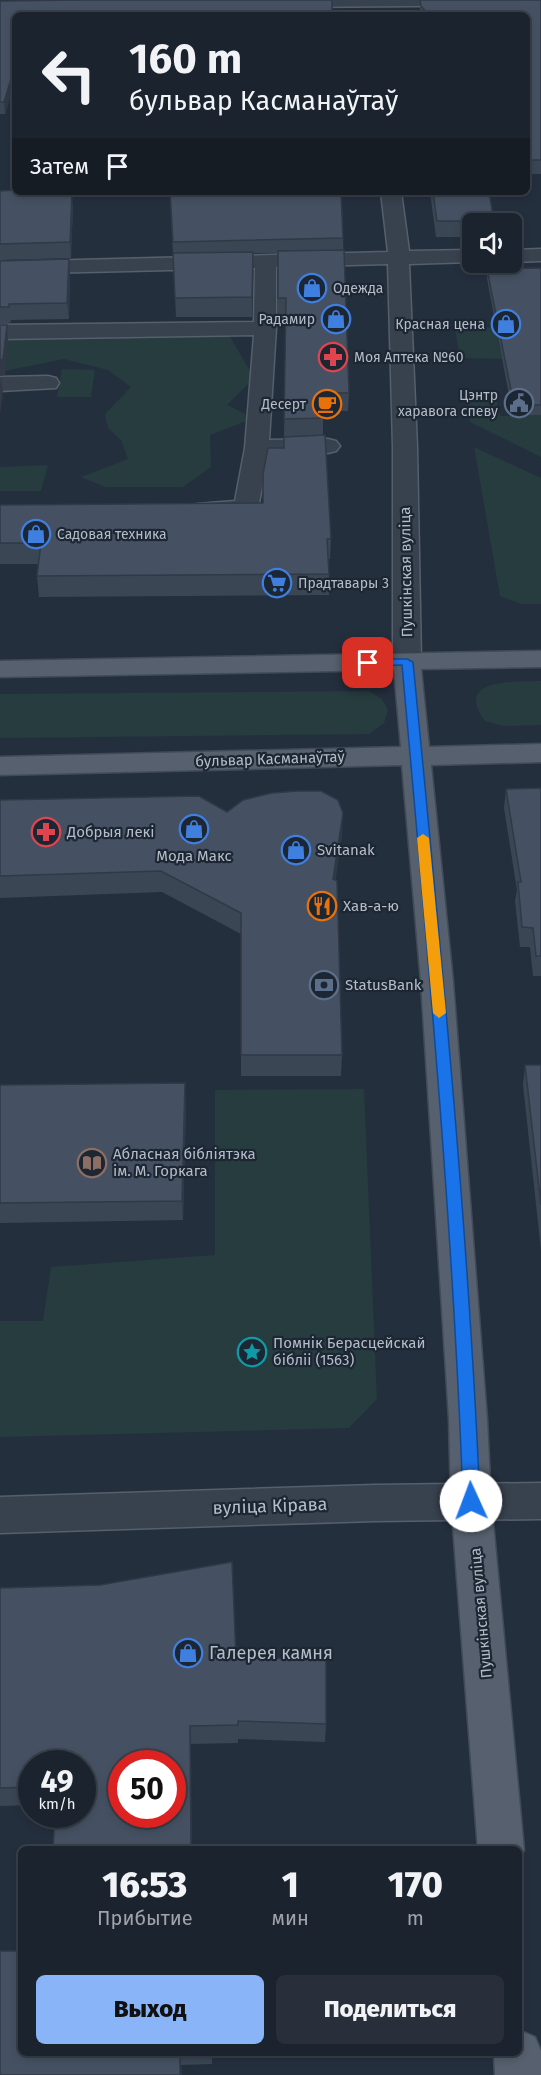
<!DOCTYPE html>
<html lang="ru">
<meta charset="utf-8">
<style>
:root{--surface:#1b232e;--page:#282f3a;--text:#f1f3f6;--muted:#a0a4aa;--line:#39404a;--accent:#8ab4f8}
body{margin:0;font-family:"Fira Sans",sans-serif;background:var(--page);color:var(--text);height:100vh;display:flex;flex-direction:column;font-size:22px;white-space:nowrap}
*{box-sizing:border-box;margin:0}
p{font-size:20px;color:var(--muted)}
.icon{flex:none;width:33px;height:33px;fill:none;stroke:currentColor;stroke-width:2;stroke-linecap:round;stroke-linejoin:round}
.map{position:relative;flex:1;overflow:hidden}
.side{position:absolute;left:18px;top:1846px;width:504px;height:210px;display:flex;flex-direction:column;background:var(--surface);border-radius:9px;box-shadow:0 3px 9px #0003,0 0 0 2px var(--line)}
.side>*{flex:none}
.top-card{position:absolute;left:12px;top:12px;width:518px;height:183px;border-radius:9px;box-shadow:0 3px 9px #0003,0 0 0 2px var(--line);background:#1b232e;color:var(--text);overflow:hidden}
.buttons{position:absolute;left:462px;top:213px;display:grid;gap:12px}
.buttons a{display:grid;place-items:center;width:60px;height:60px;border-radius:9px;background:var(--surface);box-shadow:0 3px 9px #0003,0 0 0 2px var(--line);font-size:30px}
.speed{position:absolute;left:18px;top:1750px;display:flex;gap:12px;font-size:30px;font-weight:700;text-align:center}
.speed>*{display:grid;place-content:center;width:78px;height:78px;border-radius:50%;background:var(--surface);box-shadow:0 3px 9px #0003,0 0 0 2px var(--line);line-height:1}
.speed small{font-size:15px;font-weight:400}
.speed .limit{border:9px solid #d22;background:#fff;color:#111}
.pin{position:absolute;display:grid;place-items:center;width:51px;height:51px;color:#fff;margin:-26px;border-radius:12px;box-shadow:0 3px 9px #0006}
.me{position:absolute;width:66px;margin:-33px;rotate:358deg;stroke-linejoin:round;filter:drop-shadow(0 0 4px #0008)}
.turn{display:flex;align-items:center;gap:21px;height:126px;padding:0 18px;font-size:27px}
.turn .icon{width:78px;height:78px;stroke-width:2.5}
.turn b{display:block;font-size:42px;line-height:51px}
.then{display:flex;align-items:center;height:57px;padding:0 18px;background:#0003;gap:12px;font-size:22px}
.eta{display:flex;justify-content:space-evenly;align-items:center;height:102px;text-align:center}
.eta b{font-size:36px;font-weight:800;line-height:42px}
.action{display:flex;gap:12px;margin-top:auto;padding:12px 18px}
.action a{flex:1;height:69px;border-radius:9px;background:var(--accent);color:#111;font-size:24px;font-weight:800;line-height:69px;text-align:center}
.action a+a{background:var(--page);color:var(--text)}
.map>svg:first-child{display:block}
.green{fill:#263c3f}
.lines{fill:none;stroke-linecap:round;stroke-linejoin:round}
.minor-casing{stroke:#565f6c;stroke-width:3}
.major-casing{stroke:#414a57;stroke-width:3}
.minor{fill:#38414e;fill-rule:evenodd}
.major{fill:#56606e;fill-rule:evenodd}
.wall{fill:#3b4654}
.shaded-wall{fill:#303945}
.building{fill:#455162;stroke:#303945;stroke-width:1.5;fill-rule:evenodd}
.route{fill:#1a73e8;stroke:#114b97;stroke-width:1.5}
.slow{fill:#f59e0b}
.labels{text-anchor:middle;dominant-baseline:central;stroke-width:4.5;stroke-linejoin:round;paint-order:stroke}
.far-poi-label{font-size:14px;fill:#b4bcc9;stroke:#1d2633;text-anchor:start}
.street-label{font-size:15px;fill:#b4bcc9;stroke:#1d2633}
.poi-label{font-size:15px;fill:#b4bcc9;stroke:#1d2633;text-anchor:start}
.near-street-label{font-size:18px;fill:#b4bcc9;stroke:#1d2633}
.near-poi-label{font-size:18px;fill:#b4bcc9;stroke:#1d2633;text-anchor:start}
</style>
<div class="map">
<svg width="541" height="2075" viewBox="0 0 541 2075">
<rect width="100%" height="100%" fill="#242f3e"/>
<!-- green -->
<g class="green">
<path d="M 496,327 L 500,351 L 516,351 L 508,359 L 460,358 L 455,329 Z"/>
<path d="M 229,335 L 254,378 L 227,405 L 254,418 L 210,435 L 211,467 L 183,487 L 105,487 L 81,477 L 128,459 L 121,440 L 108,428 L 105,414 L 131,387 L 108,370 L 64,359 L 0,372 L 0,340 Z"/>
<path d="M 62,369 L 95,370 L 91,397 L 57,397 Z"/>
<path d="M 496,399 L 500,416 L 541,415 L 541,457 L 470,422 L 468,403 Z"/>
<path d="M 474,447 L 541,478 L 541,604 L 522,604 L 500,596 Z"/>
<path d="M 48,465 L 41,491 L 0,491 L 0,467 Z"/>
<path d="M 541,681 L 541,725 L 504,726 L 485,721 C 453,678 515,682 541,681 Z"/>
<path d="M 369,691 L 382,699 L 388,710 L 384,723 L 369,734 L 0,738 L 0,694 Z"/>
<path d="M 364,1089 L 377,1399 L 349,1428 L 0,1437 L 0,1321 L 43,1321 L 51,1267 L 215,1255 L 215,1090 Z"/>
</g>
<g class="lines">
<!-- minor casing -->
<g class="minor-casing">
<g id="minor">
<path d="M 280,0 L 541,0 L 541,5 L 287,7 L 281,6 Z"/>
<path d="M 381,192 L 401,192 L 409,251 L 472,250 L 472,262 L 409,264 L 417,447 L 421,662 L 417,668 L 407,670 L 397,668 L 393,662 L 393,447 L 388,264 L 276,267 L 276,328 L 269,440 L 328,439 L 336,441 L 340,446 L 336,451 L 328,453 L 268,455 L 258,508 L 255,513 C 238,518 214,519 197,514 L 194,509 L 197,504 L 235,501 L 245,448 L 254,335 L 0,339 L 0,325 L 254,322 L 255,268 L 0,274 L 0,262 L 388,252 Z"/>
<path d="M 541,249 L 541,261 L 512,262 L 512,250 Z"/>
<path d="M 48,376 L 56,378 L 59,383 L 56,388 L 0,391 L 0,377 Z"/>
<path d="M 541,1483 L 541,1519 L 375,1521 L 0,1533 L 0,1497 L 375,1485 Z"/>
</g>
</g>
<!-- major casing -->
<g class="major-casing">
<g id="major">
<path d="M 541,651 L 541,667 L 421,669 L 429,747 L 541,744 L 541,762 L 431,765 L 453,982 L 487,1419 L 491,1501 L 524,1850 L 519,1862 L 519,1850 L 478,1850 L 451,1501 L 449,1419 L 421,982 L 402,765 L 0,775 L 0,757 L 401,747 L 394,670 L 0,677 L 0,661 Z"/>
<path d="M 519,2030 L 535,2037 L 541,2051 L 541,2075 L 495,2075 L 494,2054 L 519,2054 Z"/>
</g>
</g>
<!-- minor -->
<use href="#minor" class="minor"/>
<!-- major -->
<use href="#major" class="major"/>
</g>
<!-- wall -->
<g class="wall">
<path d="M 420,0 L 541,0 L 541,174 L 526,174 L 526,15 L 420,15 Z"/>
<path d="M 0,1 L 15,15 L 15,81 L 5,114 L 0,114 Z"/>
<path d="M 0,191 L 73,204 L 71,258 L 0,260 Z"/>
<path d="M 170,192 L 343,238 L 349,393 L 348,411 L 323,411 L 323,435 L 331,539 L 330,559 L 328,559 L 329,574 L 329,595 L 39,597 L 37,576 L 38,564 L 0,564 L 0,505 L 263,503 L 284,448 L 284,437 L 286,316 L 278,316 L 278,253 L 253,253 L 252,317 L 176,317 Z"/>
<path d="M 430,192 L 489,192 L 494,224 L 472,224 L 472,237 L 436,237 Z"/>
<path d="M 69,259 L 70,275 L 69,319 L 11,320 L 10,323 L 0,323 L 0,261 Z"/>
<path d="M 541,268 L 541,415 L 513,416 L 487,279 L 487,269 Z"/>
<path d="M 541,788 L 541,976 L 533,976 L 530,947 L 520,947 L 515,901 L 517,890 L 504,808 L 506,789 Z"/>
<path d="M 0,800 L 227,812 L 342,834 L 335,880 L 342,1055 L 341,1076 L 241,1076 L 241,934 L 162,892 L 0,898 Z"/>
<path d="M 525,1065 L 541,1065 L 541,1250 L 523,1085 Z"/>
<path d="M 0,1085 L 186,1103 L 183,1220 L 0,1223 Z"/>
<path d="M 0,1588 L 236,1657 L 326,1724 L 325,1742 L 238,1739 L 238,1743 L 191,1744 L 82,1764 L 32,1764 L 32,1805 L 0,1806 Z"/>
<path d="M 21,2054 L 212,2054 L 212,2064 L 181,2065 Z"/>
</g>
<!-- shaded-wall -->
<g class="shaded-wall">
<path d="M 15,66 L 15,81 L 5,114 L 4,102 Z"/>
<path d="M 73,192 L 73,204 L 71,258 L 70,242 Z"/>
<path d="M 69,259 L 70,275 L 69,319 L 67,303 Z"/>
<path d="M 7,325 L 8,341 L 5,375 L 0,376 L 0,360 Z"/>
<path d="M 1,377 L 3,393 L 0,415 L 0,385 Z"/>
<path d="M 343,813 L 342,834 L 333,900 L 333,879 Z"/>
<path d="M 185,1083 L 186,1103 L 183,1220 L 182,1201 Z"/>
<path d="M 190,1726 L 191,1744 L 192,1850 L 191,1850 Z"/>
<path d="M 180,2054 L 181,2065 L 182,2075 L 180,2075 Z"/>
</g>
<!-- building -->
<g class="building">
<path d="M 80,0 L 332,0 L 332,15 L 15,15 L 15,66 L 4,102 L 0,102 L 0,1 Z"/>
<path d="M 420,0 L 541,0 L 541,160 L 526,160 L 526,15 L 429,15 L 421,6 Z"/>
<path d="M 15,190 L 15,192 L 72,192 L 70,242 L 0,244 L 0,191 Z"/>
<path d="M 170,192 L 341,192 L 343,238 L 173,242 Z"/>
<path d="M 433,192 L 489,192 L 494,221 L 437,221 Z"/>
<path d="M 344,250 L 349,393 L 322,393 L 324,418 L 284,419 L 286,298 L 278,298 L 278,251 Z"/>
<path d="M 253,252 L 252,297 L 175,298 L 173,253 Z"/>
<path d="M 69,259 L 67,303 L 9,304 L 9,307 L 0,307 L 0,261 Z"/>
<path d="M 541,268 L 541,405 L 514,405 L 487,269 Z"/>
<path d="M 0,325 L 7,325 L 3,359 L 0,360 Z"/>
<path d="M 325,435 L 331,539 L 327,539 L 329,574 L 37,576 L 41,543 L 0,543 L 0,505 L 263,503 L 263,474 L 268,448 L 284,448 L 284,437 Z"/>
<path d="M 541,788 L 541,956 L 536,956 L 533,928 L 522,927 L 518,882 L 521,882 L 506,789 Z"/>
<path d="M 298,791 L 321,791 L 338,800 L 343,813 L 333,879 L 337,881 L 342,1055 L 241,1055 L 241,913 L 161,871 L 0,876 L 0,800 L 199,796 L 227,812 L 243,800 L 272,793 Z"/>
<path d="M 525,1065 L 541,1065 L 541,1205 Z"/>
<path d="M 185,1083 L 182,1201 L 0,1203 L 0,1085 Z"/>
<path d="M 232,1562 L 236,1657 L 326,1660 L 326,1724 L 238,1721 L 238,1725 L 190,1726 L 191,1850 L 53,1850 L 55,1815 L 82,1815 L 82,1764 L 32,1764 L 32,1787 L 0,1788 L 0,1588 L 100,1585 ZM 122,1764 L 172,1764 L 172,1815 L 122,1815 Z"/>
<path d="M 0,1951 L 21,1951 L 21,2054 L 180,2054 L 180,2075 L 0,2075 Z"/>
</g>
<!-- route -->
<path class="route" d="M 407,659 L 413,662 C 440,941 468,1221 480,1501 L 477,1506 L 471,1508 L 466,1506 L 463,1501 C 453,1222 427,943 402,665 L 368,666 L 362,663 L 368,659 Z"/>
<!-- slow -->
<path class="slow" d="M 423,834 L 429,838 L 446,1013 L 439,1018 L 433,1013 L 417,838 Z"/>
<!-- icons -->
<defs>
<g id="shop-ring" transform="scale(1.5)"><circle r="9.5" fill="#1d2633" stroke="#3f7fe0" stroke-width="1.5"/><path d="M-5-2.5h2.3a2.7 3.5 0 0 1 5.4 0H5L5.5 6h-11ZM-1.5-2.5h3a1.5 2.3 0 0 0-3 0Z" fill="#3f7fe0"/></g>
<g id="pharmacy-ring" transform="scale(1.5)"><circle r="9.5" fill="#1d2633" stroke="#e0444e" stroke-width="1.5"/><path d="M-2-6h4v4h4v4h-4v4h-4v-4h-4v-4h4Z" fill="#e0444e"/></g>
<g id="civic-ring" transform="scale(1.5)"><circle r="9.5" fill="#1d2633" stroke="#5c6f8a" stroke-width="1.5"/><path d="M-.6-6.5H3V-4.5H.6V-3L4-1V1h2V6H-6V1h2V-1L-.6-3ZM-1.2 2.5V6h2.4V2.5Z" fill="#5c6f8a"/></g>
<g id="cafe-ring" transform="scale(1.5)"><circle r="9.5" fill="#1d2633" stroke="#e8710a" stroke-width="1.5"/><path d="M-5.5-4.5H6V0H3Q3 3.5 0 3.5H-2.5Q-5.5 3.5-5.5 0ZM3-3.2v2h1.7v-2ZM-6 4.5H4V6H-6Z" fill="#e8710a"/></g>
<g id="supermarket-ring" transform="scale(1.5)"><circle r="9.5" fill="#1d2633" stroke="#3f7fe0" stroke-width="1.5"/><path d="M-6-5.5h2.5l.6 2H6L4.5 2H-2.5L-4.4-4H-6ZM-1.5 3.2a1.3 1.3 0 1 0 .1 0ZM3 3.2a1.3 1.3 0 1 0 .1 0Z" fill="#3f7fe0"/></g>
<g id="restaurant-ring" transform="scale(1.5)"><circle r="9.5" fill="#1d2633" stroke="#e8710a" stroke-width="1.5"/><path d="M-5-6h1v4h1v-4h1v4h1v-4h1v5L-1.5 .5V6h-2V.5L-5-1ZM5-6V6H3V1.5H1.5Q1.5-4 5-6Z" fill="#e8710a"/></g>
<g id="bank-ring" transform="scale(1.5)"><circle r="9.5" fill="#1d2633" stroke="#5c6f8a" stroke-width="1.5"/><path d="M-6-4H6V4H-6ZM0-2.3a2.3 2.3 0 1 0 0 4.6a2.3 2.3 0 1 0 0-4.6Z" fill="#5c6f8a"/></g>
<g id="library-ring" transform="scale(1.5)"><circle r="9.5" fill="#1d2633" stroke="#8d6e63" stroke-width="1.5"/><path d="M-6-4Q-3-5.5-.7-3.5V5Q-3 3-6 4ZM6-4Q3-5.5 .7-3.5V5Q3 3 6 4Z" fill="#8d6e63"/></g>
<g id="sight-ring" transform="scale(1.5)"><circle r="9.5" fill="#1d2633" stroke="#0f9aa8" stroke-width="1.5"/><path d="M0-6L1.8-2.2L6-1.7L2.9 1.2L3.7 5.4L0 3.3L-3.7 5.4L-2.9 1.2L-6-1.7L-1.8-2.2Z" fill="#0f9aa8"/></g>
</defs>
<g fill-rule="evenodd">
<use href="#shop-ring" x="312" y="288"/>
<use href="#shop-ring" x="336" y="319"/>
<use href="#shop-ring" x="506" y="324"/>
<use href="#pharmacy-ring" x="333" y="357"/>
<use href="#civic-ring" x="519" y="403"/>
<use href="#cafe-ring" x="327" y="404"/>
<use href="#shop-ring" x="36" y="534"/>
<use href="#supermarket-ring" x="277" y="583"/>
<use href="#shop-ring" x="194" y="829"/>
<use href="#pharmacy-ring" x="46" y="832"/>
<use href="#shop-ring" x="296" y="850"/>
<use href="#restaurant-ring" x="322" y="906"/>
<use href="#bank-ring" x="324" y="985"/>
<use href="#library-ring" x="92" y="1163"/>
<use href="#sight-ring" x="252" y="1352"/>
<use href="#shop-ring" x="188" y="1653"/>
</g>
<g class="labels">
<!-- far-poi labels -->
<g class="far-poi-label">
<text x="333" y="288">Одежда</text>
<text x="315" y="319" text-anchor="end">Радамир</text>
<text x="485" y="324" text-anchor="end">Красная цена</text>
<text x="354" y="357">Моя Аптека №60</text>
<text x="498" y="395" text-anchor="end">Цэнтр<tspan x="498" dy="16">харавога спеву</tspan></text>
<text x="306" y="404" text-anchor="end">Десерт</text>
<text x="57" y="534">Садовая техника</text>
<text x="298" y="583">Прадтавары 3</text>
</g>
<!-- street labels -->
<g class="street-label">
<text transform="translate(406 572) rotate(-91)">Пушкінская вуліца</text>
<text transform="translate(270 759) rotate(-2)">бульвар Касманаўтаў</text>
<text transform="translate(481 1613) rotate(-95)">Пушкінская вуліца</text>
</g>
<!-- poi labels -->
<g class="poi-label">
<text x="67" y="832">Добрыя лекі</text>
<text x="317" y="850">Svitanak</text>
<text x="194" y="856" text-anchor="middle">Мода Макс</text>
<text x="343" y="906">Хав-а-ю</text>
<text x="345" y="985">StatusBank</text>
<text x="113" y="1154">Абласная бібліятэка<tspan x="113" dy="17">ім. М. Горкага</tspan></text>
<text x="273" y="1343">Помнік Берасцейскай<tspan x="273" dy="17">бібліі (1563)</tspan></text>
</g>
<!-- near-street labels -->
<g class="near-street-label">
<text transform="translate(270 1506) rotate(-2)">вуліца Кірава</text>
</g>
<!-- near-poi labels -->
<g class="near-poi-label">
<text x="209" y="1653">Галерея камня</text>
</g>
</g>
</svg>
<div class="buttons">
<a><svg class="icon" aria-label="sound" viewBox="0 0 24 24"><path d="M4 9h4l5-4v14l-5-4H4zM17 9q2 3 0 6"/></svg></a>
</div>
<div class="speed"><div>49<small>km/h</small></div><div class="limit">50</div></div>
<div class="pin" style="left:368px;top:663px;background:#d93025"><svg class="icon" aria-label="arrive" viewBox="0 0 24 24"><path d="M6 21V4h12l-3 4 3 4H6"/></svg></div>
<svg class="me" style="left:471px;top:1501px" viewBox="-20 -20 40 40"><circle r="19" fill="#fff"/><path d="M0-13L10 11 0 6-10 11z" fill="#1a73e8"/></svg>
<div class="top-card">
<div class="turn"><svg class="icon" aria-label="left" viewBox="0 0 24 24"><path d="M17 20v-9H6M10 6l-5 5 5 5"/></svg><div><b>160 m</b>бульвар Касманаўтаў</div></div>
<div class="then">Затем<svg class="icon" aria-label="arrive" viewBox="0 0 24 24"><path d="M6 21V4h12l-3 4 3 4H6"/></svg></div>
</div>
<section class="side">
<div class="eta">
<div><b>16:53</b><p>Прибытие</p></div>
<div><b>1</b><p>мин</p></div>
<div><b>170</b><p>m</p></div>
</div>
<div class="action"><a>Выход</a><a>Поделиться</a></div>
</section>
</div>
